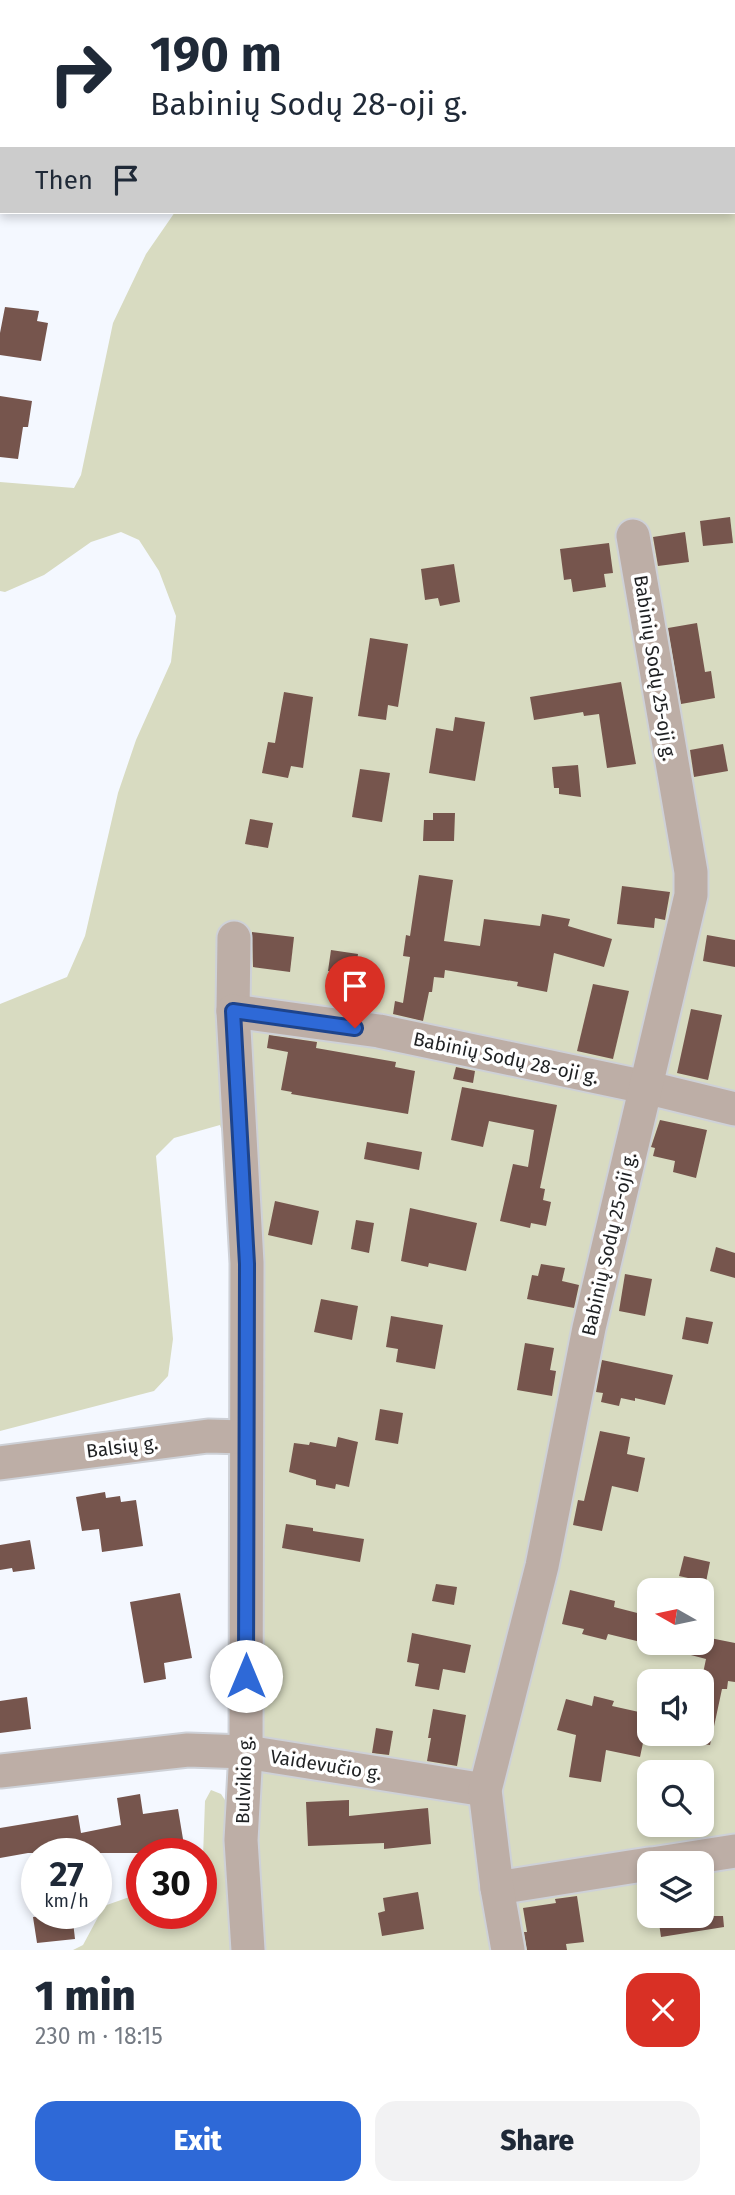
<!DOCTYPE html>
<meta charset="utf-8">
<style>
:root{--surface:#fff;--page:#f2f2f3;--text:#1f2937;--muted:#747a83;--accent:#2e69d7}
body{margin:0;font-family:"Fira Sans",sans-serif;background:var(--page);color:var(--text);height:100vh;display:flex;flex-direction:column;font-size:26px;white-space:nowrap}
*{box-sizing:border-box;margin:0}
p{font-size:23px;color:var(--muted)}
.icon{flex:none;width:38px;height:38px;fill:none;stroke:currentColor;stroke-width:2;stroke-linecap:round;stroke-linejoin:round}
.map{position:relative;height:1950px;overflow:hidden}
.side{display:flex;flex-direction:column;background:var(--surface);flex:1}
.side>*{flex:none}
.hud{position:absolute;left:0px;top:0px;width:735px;height:214px;box-shadow:0 4px 10px #0003;background:#fff;color:var(--text);overflow:hidden}
.needle{width:46px;rotate:279deg}
.fabs{position:absolute;left:637px;top:1578px;display:grid;gap:14px}
.fabs a{display:grid;place-items:center;width:77px;height:77px;border-radius:14px;background:var(--surface);box-shadow:0 4px 10px #0003;font-size:35px}
.speed{position:absolute;left:21px;top:1838px;display:flex;gap:14px;font-size:35px;font-weight:700;text-align:center}
.speed>*{display:grid;place-content:center;width:91px;height:91px;border-radius:50%;background:var(--surface);box-shadow:0 4px 10px #0003;line-height:1}
.speed small{font-size:18px;font-weight:400}
.speed .limit{border:10px solid #d22;background:#fff;color:#111}
.pin{position:absolute;display:grid;place-items:center;width:60px;height:60px;color:#fff;margin:-72px -30px;border-radius:50% 50% 50% 0;rotate:-45deg;box-shadow:0 0 7px #0007}
.pin .icon{rotate:45deg}
.me{position:absolute;width:77px;margin:-38px;rotate:0deg;stroke-linejoin:round;filter:drop-shadow(0 0 5px #0008)}
.turn{display:flex;align-items:center;gap:24px;height:147px;padding:0 35px;font-size:32px}
.turn .icon{width:91px;height:91px;stroke-width:2.5}
.turn b{display:block;font-size:49px;line-height:60px}
.then{display:flex;align-items:center;height:66px;padding:0 35px;background:#0003;gap:14px;font-size:26px}
.round{display:grid;place-items:center;flex:none;width:74px;height:74px;border-radius:21px;background:var(--page)}
.headline{display:flex;align-items:center;justify-content:space-between;height:119px;padding:0 35px}
h1{font-size:42px;font-weight:800;line-height:52px}
.primary-button{display:flex;gap:14px;margin-top:auto;padding:14px 35px}
.primary-button a{flex:1;height:80px;border-radius:21px;background:var(--accent);color:#fff;font-size:28px;font-weight:800;line-height:80px;text-align:center}
.primary-button a+a{background:var(--page);color:var(--text)}
.map>svg:first-child{display:block}
.green{fill:#d8dbc1;fill-rule:evenodd}
.building{fill:#76554d}
.lines{fill:none;stroke-linecap:round;stroke-linejoin:round}
.minor-casing{stroke:#ced1d7;stroke-width:37}
.minor{stroke:#bdaea6;stroke-width:33}
.route-casing{stroke:#1e448c;stroke-width:18}
.route{stroke:#2e69d7;stroke-width:12}
.labels{text-anchor:middle;dominant-baseline:central;stroke-width:7;stroke-linejoin:round;paint-order:stroke}
.street-label{font-size:19px;fill:#1f2123;stroke:#fff}
</style>
<div class="map">
<svg width="735" height="1950" viewBox="0 0 735 1950">
<rect width="100%" height="100%" fill="#f4f8ff"/>
<!-- green -->
<g class="green">
<path d="M 382,0 L 735,0 L 735,1950 L 260,1950 L 254,1250 L 242,1199 L 220,1125 L 174,1138 L 156,1156 L 173,1339 L 168,1376 L 154,1391 L 0,1431 L 0,1004 L 67,977 L 85,936 L 118,793 L 136,740 L 171,662 L 176,616 L 159,571 L 139,540 L 121,532 L 91,542 L 44,575 L 5,592 L 0,591 L 0,482 L 74,488 L 81,475 L 113,323 L 146,254 L 175,212 L 733,212 L 733,2 L 382,2 ZM 649,1591 L 702,1591 L 702,1643 L 649,1643 ZM 649,1682 L 702,1682 L 702,1734 L 649,1734 ZM 649,1773 L 702,1773 L 702,1825 L 649,1825 ZM 649,1864 L 702,1864 L 702,1916 L 649,1916 Z"/>
<path d="M 211,1790 L 221,1794 L 225,1800 L 231,1950 L 73,1950 L 83,1945 L 104,1906 L 135,1895 L 142,1900 L 142,1913 L 201,1913 L 205,1801 Z"/>
</g>
<!-- building -->
<g class="building">
<path d="M 5,307 L 39,311 L 37,321 L 48,323 L 41,361 L 0,355 L 0,333 Z"/>
<path d="M 0,396 L 32,401 L 28,427 L 23,427 L 18,459 L 0,457 Z"/>
<path d="M 730,517 L 733,543 L 703,546 L 700,521 Z"/>
<path d="M 685,532 L 689,562 L 658,566 L 653,537 Z"/>
<path d="M 609,543 L 613,573 L 604,574 L 606,587 L 573,592 L 571,579 L 564,580 L 560,549 Z"/>
<path d="M 454,564 L 460,602 L 440,606 L 438,598 L 425,600 L 421,569 Z"/>
<path d="M 697,623 L 705,672 L 711,671 L 715,698 L 681,704 L 668,628 Z"/>
<path d="M 370,638 L 408,644 L 398,707 L 388,705 L 386,720 L 358,716 Z"/>
<path d="M 621,682 L 636,764 L 607,768 L 599,714 L 584,716 L 583,712 L 534,720 L 530,697 Z"/>
<path d="M 284,692 L 313,697 L 303,768 L 291,766 L 288,778 L 262,773 L 268,742 L 275,743 Z"/>
<path d="M 455,717 L 485,722 L 475,781 L 429,773 L 436,728 L 453,731 Z"/>
<path d="M 723,744 L 728,771 L 694,777 L 690,750 Z"/>
<path d="M 578,765 L 581,797 L 559,794 L 559,788 L 554,788 L 552,767 Z"/>
<path d="M 360,769 L 390,773 L 382,822 L 352,817 Z"/>
<path d="M 433,813 L 455,813 L 454,841 L 423,841 L 424,820 L 433,820 Z"/>
<path d="M 250,819 L 273,823 L 268,848 L 245,844 Z"/>
<path d="M 419,875 L 453,880 L 444,941 L 480,946 L 484,919 L 540,926 L 542,914 L 570,919 L 568,926 L 612,939 L 604,967 L 554,953 L 547,992 L 517,986 L 518,982 L 445,970 L 444,978 L 434,977 L 432,992 L 429,992 L 423,1021 L 393,1014 L 395,1001 L 403,1003 L 410,957 L 403,956 L 406,935 L 410,936 Z"/>
<path d="M 622,886 L 670,892 L 665,920 L 655,918 L 654,928 L 617,924 Z"/>
<path d="M 252,932 L 294,937 L 290,972 L 253,967 Z"/>
<path d="M 707,935 L 735,940 L 735,967 L 703,961 Z"/>
<path d="M 331,950 L 358,954 L 355,975 L 328,971 Z"/>
<path d="M 593,984 L 629,991 L 613,1059 L 577,1051 Z"/>
<path d="M 691,1009 L 722,1015 L 708,1080 L 677,1073 Z"/>
<path d="M 269,1035 L 317,1042 L 316,1048 L 396,1062 L 395,1067 L 415,1071 L 408,1114 L 291,1094 L 292,1092 L 281,1090 L 288,1052 L 267,1048 Z"/>
<path d="M 456,1067 L 475,1071 L 473,1083 L 453,1079 Z"/>
<path d="M 462,1087 L 557,1105 L 540,1188 L 545,1189 L 543,1200 L 551,1202 L 546,1226 L 531,1223 L 530,1228 L 500,1221 L 513,1164 L 528,1167 L 534,1130 L 489,1121 L 483,1147 L 451,1140 Z"/>
<path d="M 660,1120 L 707,1130 L 696,1178 L 673,1172 L 675,1161 L 653,1156 L 655,1148 L 651,1147 Z"/>
<path d="M 367,1142 L 422,1152 L 419,1170 L 364,1159 Z"/>
<path d="M 275,1201 L 319,1211 L 312,1245 L 268,1235 Z"/>
<path d="M 410,1208 L 477,1223 L 466,1271 L 429,1263 L 428,1267 L 401,1261 Z"/>
<path d="M 356,1220 L 374,1223 L 369,1253 L 351,1249 Z"/>
<path d="M 716,1247 L 735,1253 L 735,1278 L 710,1271 Z"/>
<path d="M 541,1264 L 565,1268 L 562,1281 L 579,1285 L 574,1308 L 527,1299 L 532,1275 L 538,1276 Z"/>
<path d="M 625,1274 L 652,1279 L 645,1316 L 619,1311 Z"/>
<path d="M 321,1299 L 358,1306 L 352,1340 L 314,1332 Z"/>
<path d="M 391,1316 L 443,1325 L 435,1369 L 396,1362 L 398,1349 L 386,1347 Z"/>
<path d="M 686,1317 L 713,1322 L 708,1344 L 682,1339 Z"/>
<path d="M 525,1343 L 554,1348 L 550,1370 L 556,1371 L 552,1396 L 517,1390 Z"/>
<path d="M 602,1360 L 673,1375 L 665,1405 L 635,1398 L 635,1401 L 621,1398 L 619,1406 L 601,1402 L 603,1393 L 596,1392 Z"/>
<path d="M 380,1409 L 403,1413 L 398,1444 L 375,1440 Z"/>
<path d="M 600,1431 L 630,1437 L 627,1454 L 645,1458 L 638,1492 L 612,1486 L 602,1531 L 573,1525 L 578,1500 L 584,1501 Z"/>
<path d="M 338,1437 L 358,1442 L 349,1487 L 336,1484 L 335,1489 L 316,1485 L 316,1480 L 289,1472 L 294,1443 L 309,1445 L 310,1442 L 336,1447 Z"/>
<path d="M 105,1492 L 106,1498 L 120,1496 L 121,1502 L 136,1500 L 143,1546 L 102,1552 L 99,1529 L 82,1531 L 76,1497 Z"/>
<path d="M 286,1524 L 313,1528 L 313,1531 L 364,1539 L 360,1562 L 282,1548 Z"/>
<path d="M 30,1540 L 35,1569 L 13,1572 L 12,1568 L 0,1570 L 0,1545 Z"/>
<path d="M 684,1556 L 710,1562 L 706,1582 L 679,1576 Z"/>
<path d="M 436,1584 L 457,1587 L 454,1605 L 432,1601 Z"/>
<path d="M 570,1590 L 615,1601 L 614,1607 L 649,1616 L 649,1644 L 608,1634 L 606,1640 L 582,1634 L 584,1629 L 562,1624 Z"/>
<path d="M 180,1593 L 192,1658 L 164,1663 L 166,1679 L 144,1683 L 130,1602 Z"/>
<path d="M 412,1633 L 471,1645 L 465,1673 L 443,1669 L 439,1690 L 415,1686 L 419,1664 L 407,1662 Z"/>
<path d="M 710,1638 L 735,1643 L 735,1682 L 728,1681 L 727,1689 L 722,1689 L 710,1745 L 702,1744 L 702,1678 L 706,1659 L 672,1650 L 672,1643 L 709,1643 Z"/>
<path d="M 594,1696 L 614,1701 L 612,1706 L 639,1712 L 637,1722 L 647,1724 L 640,1757 L 606,1750 L 601,1782 L 569,1777 L 576,1735 L 557,1730 L 566,1699 L 592,1706 Z"/>
<path d="M 27,1697 L 31,1729 L 0,1733 L 0,1701 Z"/>
<path d="M 433,1709 L 466,1715 L 457,1766 L 427,1761 L 431,1738 L 428,1738 Z"/>
<path d="M 376,1728 L 393,1731 L 389,1755 L 372,1753 Z"/>
<path d="M 140,1794 L 143,1814 L 178,1809 L 185,1851 L 171,1853 L 28,1853 L 0,1858 L 0,1828 L 78,1815 L 81,1833 L 121,1825 L 117,1798 Z"/>
<path d="M 349,1800 L 349,1816 L 428,1808 L 431,1844 L 384,1849 L 384,1843 L 308,1846 L 306,1802 Z"/>
<path d="M 418,1892 L 424,1929 L 382,1936 L 378,1913 L 385,1911 L 383,1898 Z"/>
<path d="M 577,1896 L 584,1942 L 566,1944 L 567,1950 L 527,1950 L 524,1932 L 527,1932 L 523,1908 L 556,1903 L 555,1899 Z"/>
<path d="M 72,1913 L 75,1939 L 37,1943 L 33,1917 Z"/>
<path d="M 658,1916 L 723,1916 L 724,1927 L 661,1937 Z"/>
</g>
<g class="lines">
<!-- minor casing -->
<g class="minor-casing">
<g id="minor">
<path d="M 234,938 L 233,1011 L 247,1263 L 246,1752 L 241,1840 L 248,1950"/>
<path d="M 233,1011 L 379,1031 L 645,1087 L 735,1109"/>
<path d="M 0,1463 L 208,1436 L 245,1437"/>
<path d="M 0,1771 L 188,1750 L 246,1752 L 485,1790"/>
<path d="M 652,1864 L 735,1851"/>
<path d="M 497,1888 L 649,1864"/>
<path d="M 508,1950 L 497,1888 L 485,1790 L 542,1566 L 589,1328 L 691,895 L 691,872 L 633,536"/>
</g>
</g>
<!-- minor -->
<use href="#minor" class="minor"/>
</g>
<g class="lines">
<!-- route casing -->
<g class="route-casing">
<path id="route" d="M 246,1676 L 247,1264 L 233,1011 L 355,1028"/>
</g>
<!-- route -->
<use href="#route" class="route"/>
</g>
<g class="labels">
<!-- street labels -->
<g class="street-label">
<text transform="translate(655 668) rotate(81)">Babinių Sodų 25-oji g.</text>
<text transform="translate(506 1058) rotate(12)">Babinių Sodų 28-oji g.</text>
<text transform="translate(609 1244) rotate(-77)">Babinių Sodų 25-oji g.</text>
<text transform="translate(122 1447) rotate(-7)">Balsių g.</text>
<text transform="translate(326 1765) rotate(9)">Vaidevučio g.</text>
<text transform="translate(244 1780) rotate(-88)">Bulvikio g.</text>
</g>
</g>
</svg>
<div class="fabs">
<a><svg class="needle" viewBox="-14 -14 28 28"><path d="M0-13l5 13h-10z" fill="#e53935"/><path d="M0 13l5-13h-10z" fill="#747a83"/></svg></a>
<a><svg class="icon" aria-label="sound" viewBox="0 0 24 24"><path d="M4 9h4l5-4v14l-5-4H4zM17 9q2 3 0 6"/></svg></a>
<a><svg class="icon" aria-label="search" viewBox="0 0 24 24"><circle cx="10" cy="10" r="6"/><path d="M15 15l6 6"/></svg></a>
<a><svg class="icon" aria-label="layers" viewBox="0 0 24 24"><path d="M12 4l9 5-9 5-9-5zM3 14l9 5 9-5"/></svg></a>
</div>
<div class="speed"><div>27<small>km/h</small></div><div class="limit">30</div></div>
<div class="pin" style="left:355px;top:1028px;background:#d93025"><svg class="icon" aria-label="arrive" viewBox="0 0 24 24"><path d="M6 21V4h12l-3 4 3 4H6"/></svg></div>
<svg class="me" style="left:246px;top:1676px" viewBox="-20 -20 40 40"><circle r="19" fill="#fff"/><path d="M0-13L10 11 0 6-10 11z" fill="#2e69d7"/></svg>
<div class="hud">
<div class="turn"><svg class="icon" aria-label="right" viewBox="0 0 24 24"><path d="M7 20v-9h11M14 6l5 5-5 5"/></svg><div><b>190 m</b>Babinių Sodų 28-oji g.</div></div>
<div class="then">Then<svg class="icon" aria-label="arrive" viewBox="0 0 24 24"><path d="M6 21V4h12l-3 4 3 4H6"/></svg></div>
</div>
</div>
<section class="side">
<div class="headline"><div><h1>1 min</h1><p>230 m · 18:15</p></div><a class="round" style="background:#d93025;color:#fff"><svg class="icon" aria-label="close" viewBox="0 0 24 24"><path d="M6 6l12 12M18 6L6 18"/></svg></a></div>
<div class="primary-button"><a>Exit</a><a>Share</a></div>
</section>
